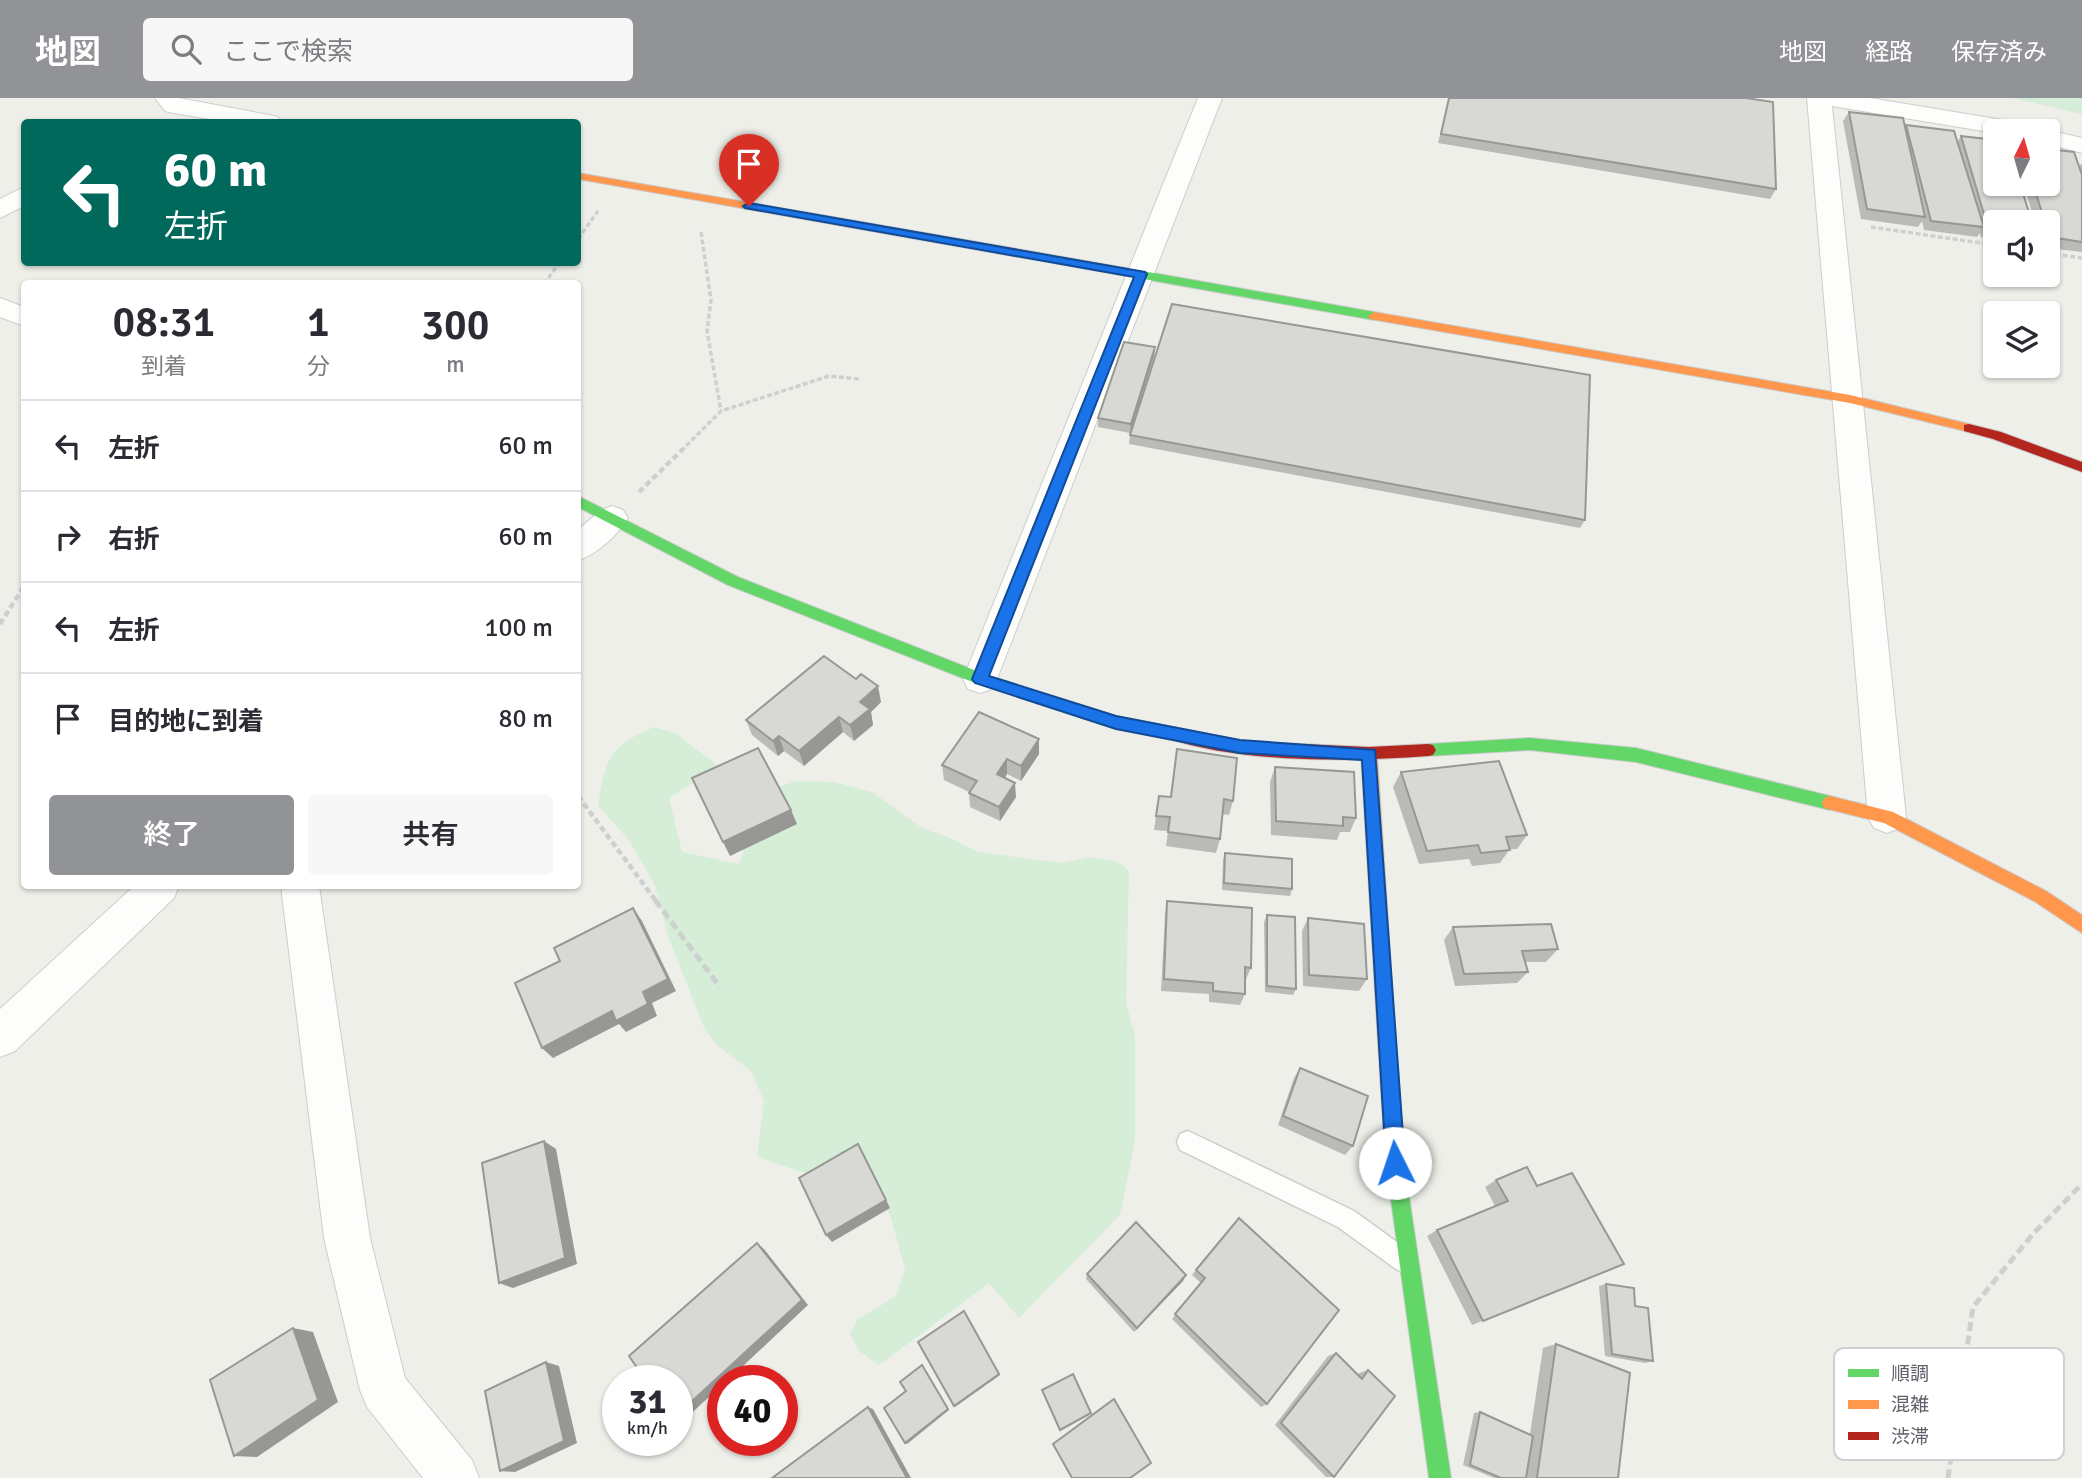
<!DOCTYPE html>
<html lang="ja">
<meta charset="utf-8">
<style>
:root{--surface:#fff;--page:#f7f7f7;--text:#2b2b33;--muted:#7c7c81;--line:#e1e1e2;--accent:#919396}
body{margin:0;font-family:Signika,"Noto Sans JP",sans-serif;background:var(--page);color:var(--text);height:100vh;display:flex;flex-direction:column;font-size:26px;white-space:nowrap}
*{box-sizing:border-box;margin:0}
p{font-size:23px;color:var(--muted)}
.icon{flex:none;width:38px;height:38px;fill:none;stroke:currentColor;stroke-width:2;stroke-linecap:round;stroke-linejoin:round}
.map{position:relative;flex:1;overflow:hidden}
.panel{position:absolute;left:21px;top:182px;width:560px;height:609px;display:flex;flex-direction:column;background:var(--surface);border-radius:7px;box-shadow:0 2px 5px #0004}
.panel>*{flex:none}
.banner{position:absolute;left:21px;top:21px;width:560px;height:147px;border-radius:7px;box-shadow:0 2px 5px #0004;background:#00695c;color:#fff;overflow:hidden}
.needle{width:46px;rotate:5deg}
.tools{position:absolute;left:1983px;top:21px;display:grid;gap:14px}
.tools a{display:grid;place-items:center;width:77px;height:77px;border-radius:7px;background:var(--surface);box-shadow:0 2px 5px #0004;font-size:35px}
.speed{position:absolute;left:602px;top:1267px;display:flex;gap:14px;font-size:35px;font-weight:700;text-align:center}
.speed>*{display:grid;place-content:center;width:91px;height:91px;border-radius:50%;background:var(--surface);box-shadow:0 2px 5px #0004;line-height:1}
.speed small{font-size:18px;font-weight:400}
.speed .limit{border:10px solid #d22;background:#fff;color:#111}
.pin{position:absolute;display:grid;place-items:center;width:60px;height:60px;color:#fff;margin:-72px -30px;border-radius:50% 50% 50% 0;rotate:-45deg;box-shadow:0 0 7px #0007}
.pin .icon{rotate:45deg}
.me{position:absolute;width:77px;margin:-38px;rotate:356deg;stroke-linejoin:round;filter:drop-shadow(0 0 5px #0008)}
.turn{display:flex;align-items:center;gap:24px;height:147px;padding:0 28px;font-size:32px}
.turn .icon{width:91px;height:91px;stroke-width:2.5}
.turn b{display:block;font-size:49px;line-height:60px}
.eta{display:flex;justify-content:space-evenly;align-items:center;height:119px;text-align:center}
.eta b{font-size:42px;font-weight:600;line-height:49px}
.action{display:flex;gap:14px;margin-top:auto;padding:14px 28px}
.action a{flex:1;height:80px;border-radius:7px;background:var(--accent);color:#fff;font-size:28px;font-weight:600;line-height:80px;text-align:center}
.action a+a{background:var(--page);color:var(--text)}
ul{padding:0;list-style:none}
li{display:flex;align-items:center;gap:21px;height:91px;padding:0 28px;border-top:2px solid var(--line)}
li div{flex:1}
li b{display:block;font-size:26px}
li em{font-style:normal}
header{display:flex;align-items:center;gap:42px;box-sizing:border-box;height:98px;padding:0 35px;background:var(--accent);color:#fff}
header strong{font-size:33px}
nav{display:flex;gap:38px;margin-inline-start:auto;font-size:24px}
.search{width:490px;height:63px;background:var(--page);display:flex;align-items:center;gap:18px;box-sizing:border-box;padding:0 24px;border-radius:7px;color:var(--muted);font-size:26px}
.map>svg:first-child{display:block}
.green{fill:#d6edd7}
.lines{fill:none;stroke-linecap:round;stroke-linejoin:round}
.lane-casing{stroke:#cccdcc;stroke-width:3}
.street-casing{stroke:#cccdcc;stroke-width:2}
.fast-casing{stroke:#cacbcb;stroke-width:2}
.slow-casing{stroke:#cacbcb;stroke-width:2}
.jam-casing{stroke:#cacbcb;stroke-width:2}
.path-far2{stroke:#ccd1cf;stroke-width:3.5;stroke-dasharray:5 2.5;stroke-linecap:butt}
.path-far1{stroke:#ccd1cf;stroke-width:4.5;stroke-dasharray:6 3.5;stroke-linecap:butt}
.path{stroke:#ccd1cf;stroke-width:5;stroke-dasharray:9 4.5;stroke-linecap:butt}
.lane{fill:#fdfdfc;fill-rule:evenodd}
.street{fill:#fdfdfc;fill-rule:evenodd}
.fast{fill:#63d668;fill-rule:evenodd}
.slow{fill:#ff974d;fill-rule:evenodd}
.jam{fill:#b3261e;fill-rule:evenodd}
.wall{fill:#babab7}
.shaded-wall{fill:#979795}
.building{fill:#d8d8d5;stroke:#979795;stroke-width:2}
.route{fill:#1a73e8;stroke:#114b97;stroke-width:2}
.key{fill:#fff;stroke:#cfd0d2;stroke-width:2}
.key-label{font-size:19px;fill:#5e6169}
</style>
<header>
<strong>地図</strong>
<div class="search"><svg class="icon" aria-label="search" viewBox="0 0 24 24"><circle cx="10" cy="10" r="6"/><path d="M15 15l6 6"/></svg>ここで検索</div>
<nav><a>地図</a><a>経路</a><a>保存済み</a></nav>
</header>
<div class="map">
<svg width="2082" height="1380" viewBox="0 0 2082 1380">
<rect width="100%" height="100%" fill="#efefea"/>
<!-- green -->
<g class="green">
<path d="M 2013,0 L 2082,0 L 2082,16 Z"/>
<path d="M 654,629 L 677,636 L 719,669 L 669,700 L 682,754 L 739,766 L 766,692 L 797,683 L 834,684 L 872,694 L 924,731 L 948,739 L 978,754 L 1062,765 L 1089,759 L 1118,764 L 1129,773 L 1126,905 L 1135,938 L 1135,1042 L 1120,1117 L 1019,1220 L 989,1185 L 879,1267 L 859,1253 L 850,1236 L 857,1222 L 896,1198 L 905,1171 L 890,1116 L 871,1096 L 780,1067 L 757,1058 L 764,1003 L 751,973 L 719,949 L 705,932 L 669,841 L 655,787 L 628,741 L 598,708 C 605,662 609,648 654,629 Z"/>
</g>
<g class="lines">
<!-- lane casing -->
<g class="lane-casing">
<path id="lane" d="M 1188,1033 L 1354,1113 L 1412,1155 L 1416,1163 L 1412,1171 L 1404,1175 L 1396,1171 L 1338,1129 L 1180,1052 L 1177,1044 L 1180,1036 Z"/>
</g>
<!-- street casing -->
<g class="street-casing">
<g id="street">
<path d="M 155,0 L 179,0 L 269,17 L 278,19 L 281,24 L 229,24 L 173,15 L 165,13 Z"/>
<path d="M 1198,0 L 1222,0 L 997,581 L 992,591 L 980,595 L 968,591 L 963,581 Z"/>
<path d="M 1807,0 L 1870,0 L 2027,26 L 2036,28 L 2039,33 L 1995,35 L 1832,8 L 1906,719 L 1900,730 L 1887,735 L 1874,730 L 1868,719 Z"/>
<path d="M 2048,32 L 2082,40 L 2082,55 L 2048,46 L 2048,33 L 2042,33 Z"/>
<path d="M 24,89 L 24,108 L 0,120 L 0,101 Z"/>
<path d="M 0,200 L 24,209 L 24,228 L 0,219 Z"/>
<path d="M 612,408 L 623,412 L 628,420 C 618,437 596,457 578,462 L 578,432 L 601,412 Z"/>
<path d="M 134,788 L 179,788 L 174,800 L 15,953 L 0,959 L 0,911 Z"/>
<path d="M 281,788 L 319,788 L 370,1140 L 405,1280 L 472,1362 L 479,1380 L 423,1380 L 367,1309 L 360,1292 L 324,1140 Z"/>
</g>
</g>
<!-- fast casing -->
<g class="fast-casing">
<g id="fast">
<path d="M 1035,154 L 1374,214 L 1380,218 L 1374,222 L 1031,161 L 1031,155 Z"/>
<path d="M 578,398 L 738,479 L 984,576 L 1116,618 L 1172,629 L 1177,630 L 1180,635 L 1177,640 L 1172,641 L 1116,630 L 975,585 L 728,487 L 578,409 Z"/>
<path d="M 1530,640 L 1636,650 L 1830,698 L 1836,700 L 1838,705 L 1836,710 L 1830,712 L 1636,664 L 1530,652 L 1428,658 L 1423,657 L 1420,652 L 1423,647 L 1428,646 Z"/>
<path d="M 1390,984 L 1396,987 L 1399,993 L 1404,1065 L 1451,1380 L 1429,1380 L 1386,1065 L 1381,993 L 1384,987 Z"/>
</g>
</g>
<!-- slow casing -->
<g class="slow-casing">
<g id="slow">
<path d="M 578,75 L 1035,154 L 1041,158 L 1035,162 L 578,81 Z"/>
<path d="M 1374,214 L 1850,297 L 1969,326 L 1975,330 L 1969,334 L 1850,305 L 1370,221 L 1368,218 Z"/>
<path d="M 1369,649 L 1374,651 L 1377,656 L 1399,993 L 1396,999 L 1390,1002 L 1384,999 L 1381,993 L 1361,656 L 1364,651 Z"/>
<path d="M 1830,698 L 1893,714 L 2046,793 L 2082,817 L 2082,835 L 2034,803 L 1884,725 L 1824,710 L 1822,705 L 1824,700 Z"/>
</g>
</g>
<!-- jam casing -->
<g class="jam-casing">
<g id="jam">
<path d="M 1969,326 L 2001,334 L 2082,364 L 2082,374 L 1993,341 L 1964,333 L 1964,327 Z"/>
<path d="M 1172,629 L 1240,643 L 1369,649 L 1428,646 L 1433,647 L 1436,652 L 1433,657 L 1428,658 C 1351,664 1239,665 1167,640 L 1164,635 L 1167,630 Z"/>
</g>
</g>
<!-- path-far2 -->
<g class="path-far2">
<path d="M 1871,129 L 1995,147"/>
<path d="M 701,134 L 711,202 L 707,233 L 721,313"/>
<path d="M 578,141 L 598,113"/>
<path d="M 2048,155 L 2082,160"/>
<path d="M 544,186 L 560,164"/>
<path d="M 681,353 L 721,313 L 829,278 L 859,281"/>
</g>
<!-- path-far1 -->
<g class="path-far1">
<path d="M 639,394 L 683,351"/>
<path d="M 0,526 L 24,488"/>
<path d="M 578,698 L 656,803"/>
</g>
<!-- path -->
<g class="path">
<path d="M 655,802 L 720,889"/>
<path d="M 1948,1380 L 1973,1209 L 2033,1136 L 2082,1086"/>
</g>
<!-- lane -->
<use href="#lane" class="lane"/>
<!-- street -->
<use href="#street" class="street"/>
<!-- fast -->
<use href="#fast" class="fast"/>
<!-- slow -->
<use href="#slow" class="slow"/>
<!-- jam -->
<use href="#jam" class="jam"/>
</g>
<!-- wall -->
<g class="wall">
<path d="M 1449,0 L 1746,0 L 1776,91 L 1770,101 L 1438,45 Z"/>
<path d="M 1849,14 L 1905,29 L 1906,27 L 1958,43 L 1961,38 L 1995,124 L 1995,141 L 1981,139 L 1980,135 L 1977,139 L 1924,132 L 1922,123 L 1918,129 L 1861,121 L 1843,23 Z"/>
<path d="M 2081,66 L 2082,66 L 2082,154 L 2048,150 L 2048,124 L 2035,124 L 2023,86 L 2048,86 L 2079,69 Z"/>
<path d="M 1155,249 L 1154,258 L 1130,335 L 1098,329 L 1098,320 Z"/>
<path d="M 1130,337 L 1585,422 L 1580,430 L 1129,346 Z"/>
<path d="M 881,604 L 871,614 L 873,627 L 854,643 L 843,634 L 804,668 L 784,653 L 778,658 L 752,637 L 746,622 Z"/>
<path d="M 1039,641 L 1039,656 L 1021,683 L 1007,676 L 1005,680 L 1016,699 L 1000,723 L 970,709 L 969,694 L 944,682 L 942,667 Z"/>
<path d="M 1177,651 L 1233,703 L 1229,717 L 1222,716 L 1220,741 L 1216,755 L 1166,748 L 1168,733 L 1154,732 L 1159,698 L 1170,699 Z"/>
<path d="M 1275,669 L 1356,720 L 1350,734 L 1340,734 L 1337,742 L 1271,737 L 1270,684 Z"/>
<path d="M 1401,674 L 1527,737 L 1517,751 L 1510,751 L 1500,765 L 1472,768 L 1469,761 L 1419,766 L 1393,689 Z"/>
<path d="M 1225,755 L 1292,791 L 1290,798 L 1222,792 L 1223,762 Z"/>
<path d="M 1167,803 L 1251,870 L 1246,881 L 1245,881 L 1245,896 L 1240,907 L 1209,904 L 1209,896 L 1161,893 L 1165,816 Z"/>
<path d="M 1267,817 L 1296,891 L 1293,897 L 1265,894 L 1264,824 Z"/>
<path d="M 1308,820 L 1367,881 L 1359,893 L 1303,888 L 1302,833 Z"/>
<path d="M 1453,829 L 1558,851 L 1546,864 L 1526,864 L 1528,874 L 1517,885 L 1455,888 L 1444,842 Z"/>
<path d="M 1300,970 L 1353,1048 L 1345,1057 L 1278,1027 L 1294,980 Z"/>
<path d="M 1496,1082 L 1537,1088 L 1624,1166 L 1472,1227 L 1427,1138 L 1437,1132 L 1495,1108 L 1485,1089 Z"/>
<path d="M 1239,1120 L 1267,1306 L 1261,1309 L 1172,1221 L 1201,1185 L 1192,1177 Z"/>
<path d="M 1087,1176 L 1186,1177 L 1183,1183 L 1134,1234 L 1086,1181 Z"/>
<path d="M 1606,1186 L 1653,1263 L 1645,1265 L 1605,1258 L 1599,1188 Z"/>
<path d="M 1556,1246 L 1618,1380 L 1494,1380 L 1463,1367 L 1474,1315 L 1480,1314 L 1530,1336 L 1543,1250 Z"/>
<path d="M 1336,1255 L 1358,1277 L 1359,1275 L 1368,1272 L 1334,1379 L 1326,1379 L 1275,1327 L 1328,1258 Z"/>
</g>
<!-- shaded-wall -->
<g class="shaded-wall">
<path d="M 1155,249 L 1154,258 L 1130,335 L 1131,326 Z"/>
<path d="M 878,588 L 881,604 L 871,614 L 873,627 L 854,643 L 850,627 L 860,604 Z"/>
<path d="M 839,619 L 843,634 L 804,668 L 799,653 Z"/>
<path d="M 779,638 L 784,653 L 778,658 L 773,643 Z"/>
<path d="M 1039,641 L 1039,656 L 1021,683 L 1021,668 Z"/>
<path d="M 1007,661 L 1007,676 L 998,690 L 997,676 Z"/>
<path d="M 1015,685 L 1016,699 L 1000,723 L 999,709 Z"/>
<path d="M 791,712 L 797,726 L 730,758 L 723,744 Z"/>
<path d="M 633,810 L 642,823 L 676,893 L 652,905 L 657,918 L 626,934 L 619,926 L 553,960 L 542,950 L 643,894 Z"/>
<path d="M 544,1043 L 556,1051 L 577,1166 L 513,1190 L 499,1185 Z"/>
<path d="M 858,1046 L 890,1110 L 832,1144 L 826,1137 Z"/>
<path d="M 757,1145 L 764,1151 L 808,1207 L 727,1283 L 723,1283 L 723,1286 L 683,1323 L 677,1322 L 677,1317 Z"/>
<path d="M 1186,1177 L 1183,1183 L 1134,1234 L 1137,1230 Z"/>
<path d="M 293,1230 L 313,1234 L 338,1304 L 257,1359 L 234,1358 Z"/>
<path d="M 546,1264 L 559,1268 L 577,1345 L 515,1374 L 500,1373 Z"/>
<path d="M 922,1267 L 949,1312 L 907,1346 L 905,1345 Z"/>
<path d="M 999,1276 L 1000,1277 L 955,1309 L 954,1308 Z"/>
<path d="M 868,1309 L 873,1311 L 911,1380 L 907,1380 Z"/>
</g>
<!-- building -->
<g class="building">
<path d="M 1449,0 L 1746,0 L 1773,4 L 1776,91 L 1441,36 Z"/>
<path d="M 1849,14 L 1903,20 L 1925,119 L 1867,111 Z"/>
<path d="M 165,22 L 180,24 L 162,24 Z"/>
<path d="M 1906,27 L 1954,33 L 1984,129 L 1931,123 Z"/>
<path d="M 1961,38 L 1995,42 L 1995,86 L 2020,86 L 2032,124 L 1995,124 L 1995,130 L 1988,130 Z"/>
<path d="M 2048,51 L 2074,54 L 2082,77 L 2082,144 L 2050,139 L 2048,132 L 2048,124 L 2045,124 L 2033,86 L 2048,86 Z"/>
<path d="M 1172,206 L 1590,277 L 1585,422 L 1130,337 Z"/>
<path d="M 1124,244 L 1155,249 L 1131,326 L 1098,320 Z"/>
<path d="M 824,558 L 856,581 L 861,576 L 878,588 L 860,604 L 870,611 L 850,627 L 839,619 L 799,653 L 779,638 L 773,643 L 746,622 Z"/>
<path d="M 979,614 L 1039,641 L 1021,668 L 1007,661 L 997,676 L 1015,685 L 999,709 L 969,695 L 977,683 L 942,667 Z"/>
<path d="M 758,650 L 791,712 L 723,744 L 692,680 Z"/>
<path d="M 1177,651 L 1237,660 L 1233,703 L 1224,701 L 1220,741 L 1168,734 L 1170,719 L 1156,718 L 1159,698 L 1171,699 Z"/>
<path d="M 1499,663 L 1527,737 L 1506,739 L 1510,752 L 1481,755 L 1478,747 L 1427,753 L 1401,674 Z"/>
<path d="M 1275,669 L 1354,674 L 1356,720 L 1343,719 L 1343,728 L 1276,723 Z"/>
<path d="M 1225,755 L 1292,761 L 1292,791 L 1224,785 Z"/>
<path d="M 1167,803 L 1252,810 L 1251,870 L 1245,869 L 1245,896 L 1213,893 L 1213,885 L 1164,881 Z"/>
<path d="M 633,810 L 668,881 L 643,894 L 648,906 L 616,923 L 612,913 L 542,950 L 515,885 L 560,863 L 554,850 Z"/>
<path d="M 1267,817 L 1295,819 L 1296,891 L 1267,888 Z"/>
<path d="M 1308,820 L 1364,826 L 1367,881 L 1309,877 Z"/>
<path d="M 1551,826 L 1558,851 L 1522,853 L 1528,874 L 1464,876 L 1453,829 Z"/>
<path d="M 1300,970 L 1368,998 L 1353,1048 L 1283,1018 Z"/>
<path d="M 544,1043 L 565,1160 L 499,1185 L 482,1065 Z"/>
<path d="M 858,1046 L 886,1102 L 826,1137 L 799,1080 Z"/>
<path d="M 1527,1069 L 1537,1088 L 1572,1075 L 1624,1166 L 1483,1223 L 1437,1132 L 1508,1103 L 1496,1082 Z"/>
<path d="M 1239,1120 L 1339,1212 L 1267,1306 L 1175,1216 L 1205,1180 L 1196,1172 Z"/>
<path d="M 1136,1124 L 1186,1177 L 1137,1230 L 1087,1176 Z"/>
<path d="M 757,1145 L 802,1202 L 677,1317 L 677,1283 L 646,1283 L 629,1258 Z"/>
<path d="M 1606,1186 L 1634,1190 L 1635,1208 L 1648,1210 L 1653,1263 L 1612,1256 Z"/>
<path d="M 964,1213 L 999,1276 L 954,1308 L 918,1244 Z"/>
<path d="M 293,1230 L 318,1302 L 234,1358 L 210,1282 Z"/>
<path d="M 1556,1246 L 1630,1275 L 1618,1380 L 1537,1380 Z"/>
<path d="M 1336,1255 L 1362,1281 L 1368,1272 L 1395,1298 L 1334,1379 L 1281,1325 Z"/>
<path d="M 546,1264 L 564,1343 L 500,1373 L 485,1293 Z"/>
<path d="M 922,1267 L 948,1311 L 905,1345 L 884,1310 L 906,1293 L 900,1284 Z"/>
<path d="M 1073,1276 L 1091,1315 L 1060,1332 L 1042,1292 Z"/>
<path d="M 1114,1301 L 1151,1365 L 1130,1380 L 1072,1380 L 1053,1346 Z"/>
<path d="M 868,1309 L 907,1380 L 772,1380 Z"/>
<path d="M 1480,1314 L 1533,1338 L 1526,1380 L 1501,1380 L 1470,1367 Z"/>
</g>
<!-- route -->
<path class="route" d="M 749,105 L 1145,174 L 1147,176 L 989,578 L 1116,618 L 1240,642 L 1375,652 L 1405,1065 L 1402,1072 L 1395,1074 L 1389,1072 L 1386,1065 L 1362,662 L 1240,655 L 1116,631 L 975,585 L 972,581 L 1134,179 L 745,110 L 743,108 Z"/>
<!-- legend -->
<rect x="1834" y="1250" width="230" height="112" rx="10" class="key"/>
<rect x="1848" y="1271" width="31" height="8" fill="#63d668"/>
<rect x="1848" y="1302" width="31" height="9" fill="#ff974d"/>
<rect x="1848" y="1334" width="31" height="8" fill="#b3261e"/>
<g class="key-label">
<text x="1891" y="1282">順調</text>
<text x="1891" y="1313">混雑</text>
<text x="1891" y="1345">渋滞</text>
</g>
</svg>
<div class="tools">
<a><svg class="needle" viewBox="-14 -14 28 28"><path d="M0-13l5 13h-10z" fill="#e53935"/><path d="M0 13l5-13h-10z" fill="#7c7c81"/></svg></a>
<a><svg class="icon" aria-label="sound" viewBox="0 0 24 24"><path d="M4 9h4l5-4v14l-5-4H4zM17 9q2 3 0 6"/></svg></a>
<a><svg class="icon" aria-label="layers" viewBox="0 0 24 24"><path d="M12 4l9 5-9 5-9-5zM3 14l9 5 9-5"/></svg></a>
</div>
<div class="speed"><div>31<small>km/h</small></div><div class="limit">40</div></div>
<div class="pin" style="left:749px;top:108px;background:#d93025"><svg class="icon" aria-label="arrive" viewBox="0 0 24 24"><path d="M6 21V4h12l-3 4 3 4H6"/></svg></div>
<svg class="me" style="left:1395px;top:1065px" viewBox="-20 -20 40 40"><circle r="19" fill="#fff"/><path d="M0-13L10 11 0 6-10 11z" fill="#1a73e8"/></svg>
<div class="banner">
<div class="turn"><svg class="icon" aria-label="left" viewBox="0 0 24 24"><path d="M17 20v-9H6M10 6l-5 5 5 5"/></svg><div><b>60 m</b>左折</div></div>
</div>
<section class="panel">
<div class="eta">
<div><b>08:31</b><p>到着</p></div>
<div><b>1</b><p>分</p></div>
<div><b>300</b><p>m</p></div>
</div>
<ul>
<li><svg class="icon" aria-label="left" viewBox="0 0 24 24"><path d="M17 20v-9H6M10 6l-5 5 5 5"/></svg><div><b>左折</b></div><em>60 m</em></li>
<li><svg class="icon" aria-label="right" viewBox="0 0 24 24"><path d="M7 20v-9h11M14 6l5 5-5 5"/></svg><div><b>右折</b></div><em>60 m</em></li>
<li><svg class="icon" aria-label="left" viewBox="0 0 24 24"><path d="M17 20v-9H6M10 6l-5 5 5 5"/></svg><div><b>左折</b></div><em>100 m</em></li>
<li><svg class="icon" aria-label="arrive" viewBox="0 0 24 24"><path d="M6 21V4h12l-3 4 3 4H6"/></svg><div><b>目的地に到着</b></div><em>80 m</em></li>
</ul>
<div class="action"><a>終了</a><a>共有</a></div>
</section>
</div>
